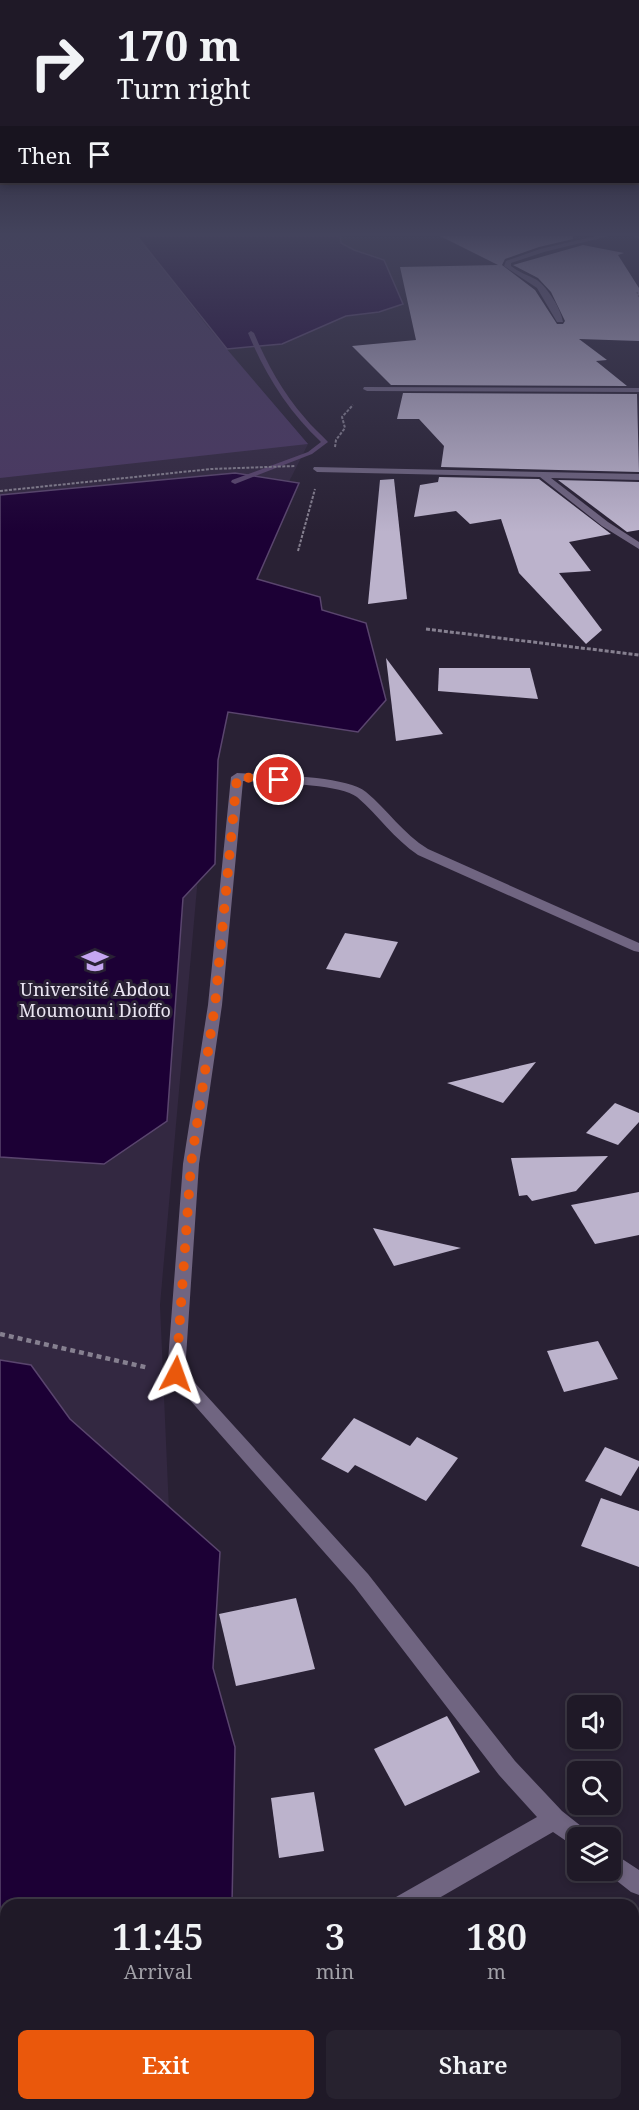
<!DOCTYPE html>
<meta charset="utf-8">
<style>
:root{--surface:#1f1927;--page:#27222f;--text:#f1f3f6;--muted:#a1a0a7;--line:#3c3844;--accent:#ea580c}
body{margin:0;font-family:"Noto Serif",serif;background:var(--page);color:var(--text);height:100vh;display:flex;flex-direction:column;font-size:22px;white-space:nowrap}
*{box-sizing:border-box;margin:0}
p{font-size:20px;color:var(--muted)}
.icon{flex:none;width:33px;height:33px;fill:none;stroke:currentColor;stroke-width:2;stroke-linecap:round;stroke-linejoin:round}
.map{position:relative;flex:1;overflow:hidden}
.sheet{position:absolute;left:0px;top:1899px;width:639px;height:212px;display:flex;flex-direction:column;background:var(--surface);border-radius:18px 18px 0 0;box-shadow:0 3px 9px #0003,0 0 0 2px var(--line)}
.sheet>*{flex:none}
.top-card{position:absolute;left:0px;top:0px;width:639px;height:183px;box-shadow:0 3px 9px #0003,0 0 0 2px var(--line);background:#1f1927;color:var(--text);overflow:hidden}
.controls{position:absolute;left:567px;top:1695px;display:grid;gap:12px}
.controls a{display:grid;place-items:center;width:54px;height:54px;border-radius:9px;background:var(--surface);box-shadow:0 3px 9px #0003,0 0 0 2px var(--line);font-size:30px}
.pin{position:absolute;display:grid;place-items:center;width:51px;height:51px;color:#fff;margin:-26px;border:3px solid #fff;border-radius:50%;box-shadow:0 2px 6px #0007}
.me{position:absolute;width:66px;margin:-33px;rotate:4deg;stroke-linejoin:round;filter:drop-shadow(0 0 4px #0008)}
.turn{display:flex;align-items:center;gap:21px;height:126px;padding:0 18px;font-size:27px}
.turn .icon{width:78px;height:78px;stroke-width:2.5}
.turn b{display:block;font-size:42px;line-height:51px}
.then{display:flex;align-items:center;height:57px;padding:0 18px;background:#0003;gap:12px;font-size:22px}
.eta{display:flex;justify-content:space-evenly;align-items:center;height:102px;text-align:center}
.eta b{font-size:36px;font-weight:600;line-height:42px}
.primary-button{display:flex;gap:12px;margin-top:auto;padding:12px 18px}
.primary-button a{flex:1;height:69px;border-radius:9px;background:var(--accent);color:#fff;font-size:24px;font-weight:600;line-height:69px;text-align:center}
.primary-button a+a{background:var(--page);color:var(--text)}
.map>svg:first-child{display:block}
.built{fill:#332841}
.green{fill:#4b3863}
.water{fill:#1c0035;stroke:#5a456e;stroke-width:1.5}
.lines{fill:none;stroke-linecap:round;stroke-linejoin:round}
.stream{fill:#5a456e;fill-rule:evenodd}
.building{fill:#bcb3cc}
.path-far3{stroke:#868090;stroke-width:1.5;stroke-dasharray:2 1.5;stroke-linecap:butt}
.path-far2{stroke:#868090;stroke-width:2;stroke-dasharray:3 1.5;stroke-linecap:butt}
.path-far1{stroke:#868090;stroke-width:3;stroke-dasharray:4 2;stroke-linecap:butt}
.path{stroke:#868090;stroke-width:4.5;stroke-dasharray:5 4;stroke-linecap:butt}
.minor{fill:#706581;fill-rule:evenodd}
.route{stroke:#ea580c;stroke-width:10;stroke-dasharray:0 18}
.labels{text-anchor:middle;dominant-baseline:central;stroke-width:6;stroke-linejoin:round;paint-order:stroke}
.poi-label{font-size:18px;fill:#ebe6f3;stroke:#292134}
</style>
<div class="map">
<svg width="639" height="2110" viewBox="0 0 639 2110">
<rect width="100%" height="100%" fill="#292134"/>
<!-- built -->
<path class="built" d="M 0,236 L 280,236 L 227,349 L 308,444 L 221,617 L 160,1305 L 175,1647 L 6,1905 L 6,2104 L 0,2110 Z"/>
<!-- green -->
<path class="green" d="M 0,236 L 137,236 L 207,326 L 308,444 L 0,478 Z"/>
<!-- water -->
<g class="water">
<path d="M 137,236 L 340,236 L 341,243 L 354,250 L 384,260 L 403,304 L 379,312 L 346,316 L 282,344 L 227,349 Z"/>
<path d="M 235,473 L 299,483 L 257,579 L 320,597 L 322,610 L 366,623 L 386,700 L 358,732 L 228,712 L 218,760 L 215,864 L 183,898 L 167,1121 L 104,1164 L 0,1157 L 0,495 Z"/>
<path d="M 0,1360 L 31,1365 L 70,1419 L 220,1552 L 213,1668 L 235,1747 L 232,1905 L 6,1905 L 6,2104 L 225,2105 L 225,2110 L 0,2110 Z"/>
</g>
<g class="lines">
<!-- stream -->
<path class="stream" d="M 251,331 L 254,333 C 267,364 283,393 305,418 C 312,427 321,434 328,442 L 312,454 L 235,484 L 231,482 L 232,480 L 308,452 L 321,442 C 288,411 265,374 248,333 Z"/>
</g>
<!-- building -->
<g class="building">
<path d="M 440,236 L 573,236 L 573,239 L 539,247 L 505,259 L 502,265 L 535,290 L 557,324 L 563,324 L 565,321 L 551,292 L 538,278 L 513,265 L 583,245 L 624,253 L 618,255 L 639,288 L 639,341 L 579,339 L 607,360 L 596,361 L 627,386 L 391,385 L 352,346 L 416,340 L 400,267 L 498,265 Z"/>
<path d="M 403,393 L 637,394 L 639,472 L 441,467 L 444,446 L 419,419 L 397,419 Z"/>
<path d="M 439,477 L 539,479 L 611,534 L 569,542 L 591,571 L 559,573 L 602,630 L 586,644 L 519,573 L 501,519 L 470,524 L 456,511 L 414,517 L 420,485 L 438,482 Z"/>
<path d="M 394,479 L 407,599 L 368,604 L 380,480 Z"/>
<path d="M 558,480 L 639,482 L 639,530 L 627,532 Z"/>
<path d="M 386,658 L 443,734 L 396,741 Z"/>
<path d="M 439,668 L 530,668 L 538,699 L 438,691 Z"/>
<path d="M 345,933 L 398,942 L 380,978 L 326,969 Z"/>
<path d="M 536,1062 L 503,1103 L 447,1083 Z"/>
<path d="M 615,1103 L 639,1113 L 639,1122 L 618,1145 L 586,1133 Z"/>
<path d="M 608,1156 L 576,1191 L 532,1201 L 527,1195 L 519,1196 L 511,1158 Z"/>
<path d="M 639,1192 L 639,1235 L 595,1244 L 571,1205 Z"/>
<path d="M 373,1228 L 461,1248 L 394,1266 Z"/>
<path d="M 598,1341 L 618,1379 L 564,1392 L 547,1351 Z"/>
<path d="M 354,1418 L 410,1446 L 417,1437 L 458,1458 L 426,1501 L 355,1465 L 348,1473 L 321,1459 Z"/>
<path d="M 605,1447 L 639,1461 L 639,1466 L 621,1496 L 585,1481 Z"/>
<path d="M 601,1498 L 639,1511 L 639,1567 L 581,1546 Z"/>
<path d="M 296,1598 L 315,1669 L 236,1686 L 219,1614 Z"/>
<path d="M 447,1716 L 480,1772 L 405,1806 L 374,1749 Z"/>
<path d="M 314,1792 L 324,1851 L 279,1858 L 271,1798 Z"/>
</g>
<g class="lines">
<!-- path-far3 -->
<path class="path-far3" d="M 637,292 L 639,297"/>
<!-- path-far2 -->
<g class="path-far2">
<path d="M 335,447 L 336,440 L 345,428 L 342,417 L 353,405"/>
<path d="M 0,491 L 211,469 L 295,466"/>
<path d="M 298,551 L 315,489"/>
</g>
<!-- path-far1 -->
<path class="path-far1" d="M 426,629 L 639,655"/>
<!-- path -->
<path class="path" d="M 0,1334 L 149,1368"/>
<!-- minor -->
<g class="minor">
<path d="M 596,236 L 609,236 L 544,252 L 511,263 L 511,266 C 518,272 528,275 537,280 C 548,288 561,309 563,322 L 557,322 L 537,288 L 504,266 L 506,261 L 540,249 Z"/>
<path d="M 634,236 L 639,236 L 639,239 Z"/>
<path d="M 364,387 L 639,388 L 639,392 L 367,391 L 363,389 Z"/>
<path d="M 314,467 L 639,474 L 639,480 L 551,478 L 608,522 L 639,542 L 639,549 L 602,526 L 540,477 L 317,472 L 313,469 Z"/>
<path d="M 237,773 C 266,775 345,775 366,792 C 388,810 403,834 428,849 L 639,943 L 639,952 L 634,951 L 418,855 C 394,839 379,816 357,797 C 340,783 268,783 243,781 L 222,1005 L 199,1164 L 185,1372 L 368,1574 L 515,1761 L 562,1811 L 586,1830 L 589,1838 L 578,1838 L 578,1849 L 553,1832 L 427,1905 L 392,1905 L 396,1897 L 537,1817 L 499,1775 L 354,1586 L 167,1374 L 183,1164 L 208,1005 L 231,777 Z"/>
<path d="M 610,1851 L 639,1870 L 639,1895 L 631,1892 L 603,1870 L 610,1870 Z"/>
<path d="M 300,2104 L 326,2104 L 325,2110 L 299,2110 Z"/>
</g>
</g>
<!-- sky -->
<linearGradient id="sky" x2="0" y2="1"><stop stop-color="#17121d"/><stop offset="0.44" stop-color="#43435c"/><stop offset="1" stop-color="#43435c" stop-opacity="0"/></linearGradient>
<rect width="639" height="532" fill="url(#sky)"/>
<g class="lines">
<!-- route -->
<path class="route" d="M 176,1374 L 191,1164 L 215,1005 L 237,777 L 279,780"/>
</g>
<!-- icons -->
<defs>
<g id="university-bare" transform="scale(2.07)"><path d="M0-5L7-2L0 1L-7-2ZM-4 1L0 2.5L4 1V4Q0 6-4 4Z" fill="#c5a6f0" stroke="#292134" stroke-width="2.5" paint-order="stroke"/></g>
</defs>
<g fill-rule="evenodd">
<use href="#university-bare" x="95" y="961"/>
</g>
<g class="labels">
<!-- poi labels -->
<g class="poi-label">
<text x="95" y="989">Université Abdou<tspan x="95" dy="21">Moumouni Dioffo</tspan></text>
</g>
</g>
</svg>
<div class="controls">
<a><svg class="icon" aria-label="sound" viewBox="0 0 24 24"><path d="M4 9h4l5-4v14l-5-4H4zM17 9q2 3 0 6"/></svg></a>
<a><svg class="icon" aria-label="search" viewBox="0 0 24 24"><circle cx="10" cy="10" r="6"/><path d="M15 15l6 6"/></svg></a>
<a><svg class="icon" aria-label="layers" viewBox="0 0 24 24"><path d="M12 4l9 5-9 5-9-5zM3 14l9 5 9-5"/></svg></a>
</div>
<div class="pin" style="left:279px;top:780px;background:#d93025"><svg class="icon" aria-label="arrive" viewBox="0 0 24 24"><path d="M6 21V4h12l-3 4 3 4H6"/></svg></div>
<svg class="me" style="left:176px;top:1374px" viewBox="-20 -20 40 40"><path d="M0-17L14 15 0 8-14 15z" fill="#ea580c" stroke="#fff" stroke-width="4"/></svg>
<div class="top-card">
<div class="turn"><svg class="icon" aria-label="right" viewBox="0 0 24 24"><path d="M7 20v-9h11M14 6l5 5-5 5"/></svg><div><b>170 m</b>Turn right</div></div>
<div class="then">Then<svg class="icon" aria-label="arrive" viewBox="0 0 24 24"><path d="M6 21V4h12l-3 4 3 4H6"/></svg></div>
</div>
<section class="sheet">
<div class="eta">
<div><b>11:45</b><p>Arrival</p></div>
<div><b>3</b><p>min</p></div>
<div><b>180</b><p>m</p></div>
</div>
<div class="primary-button"><a>Exit</a><a>Share</a></div>
</section>
</div>
